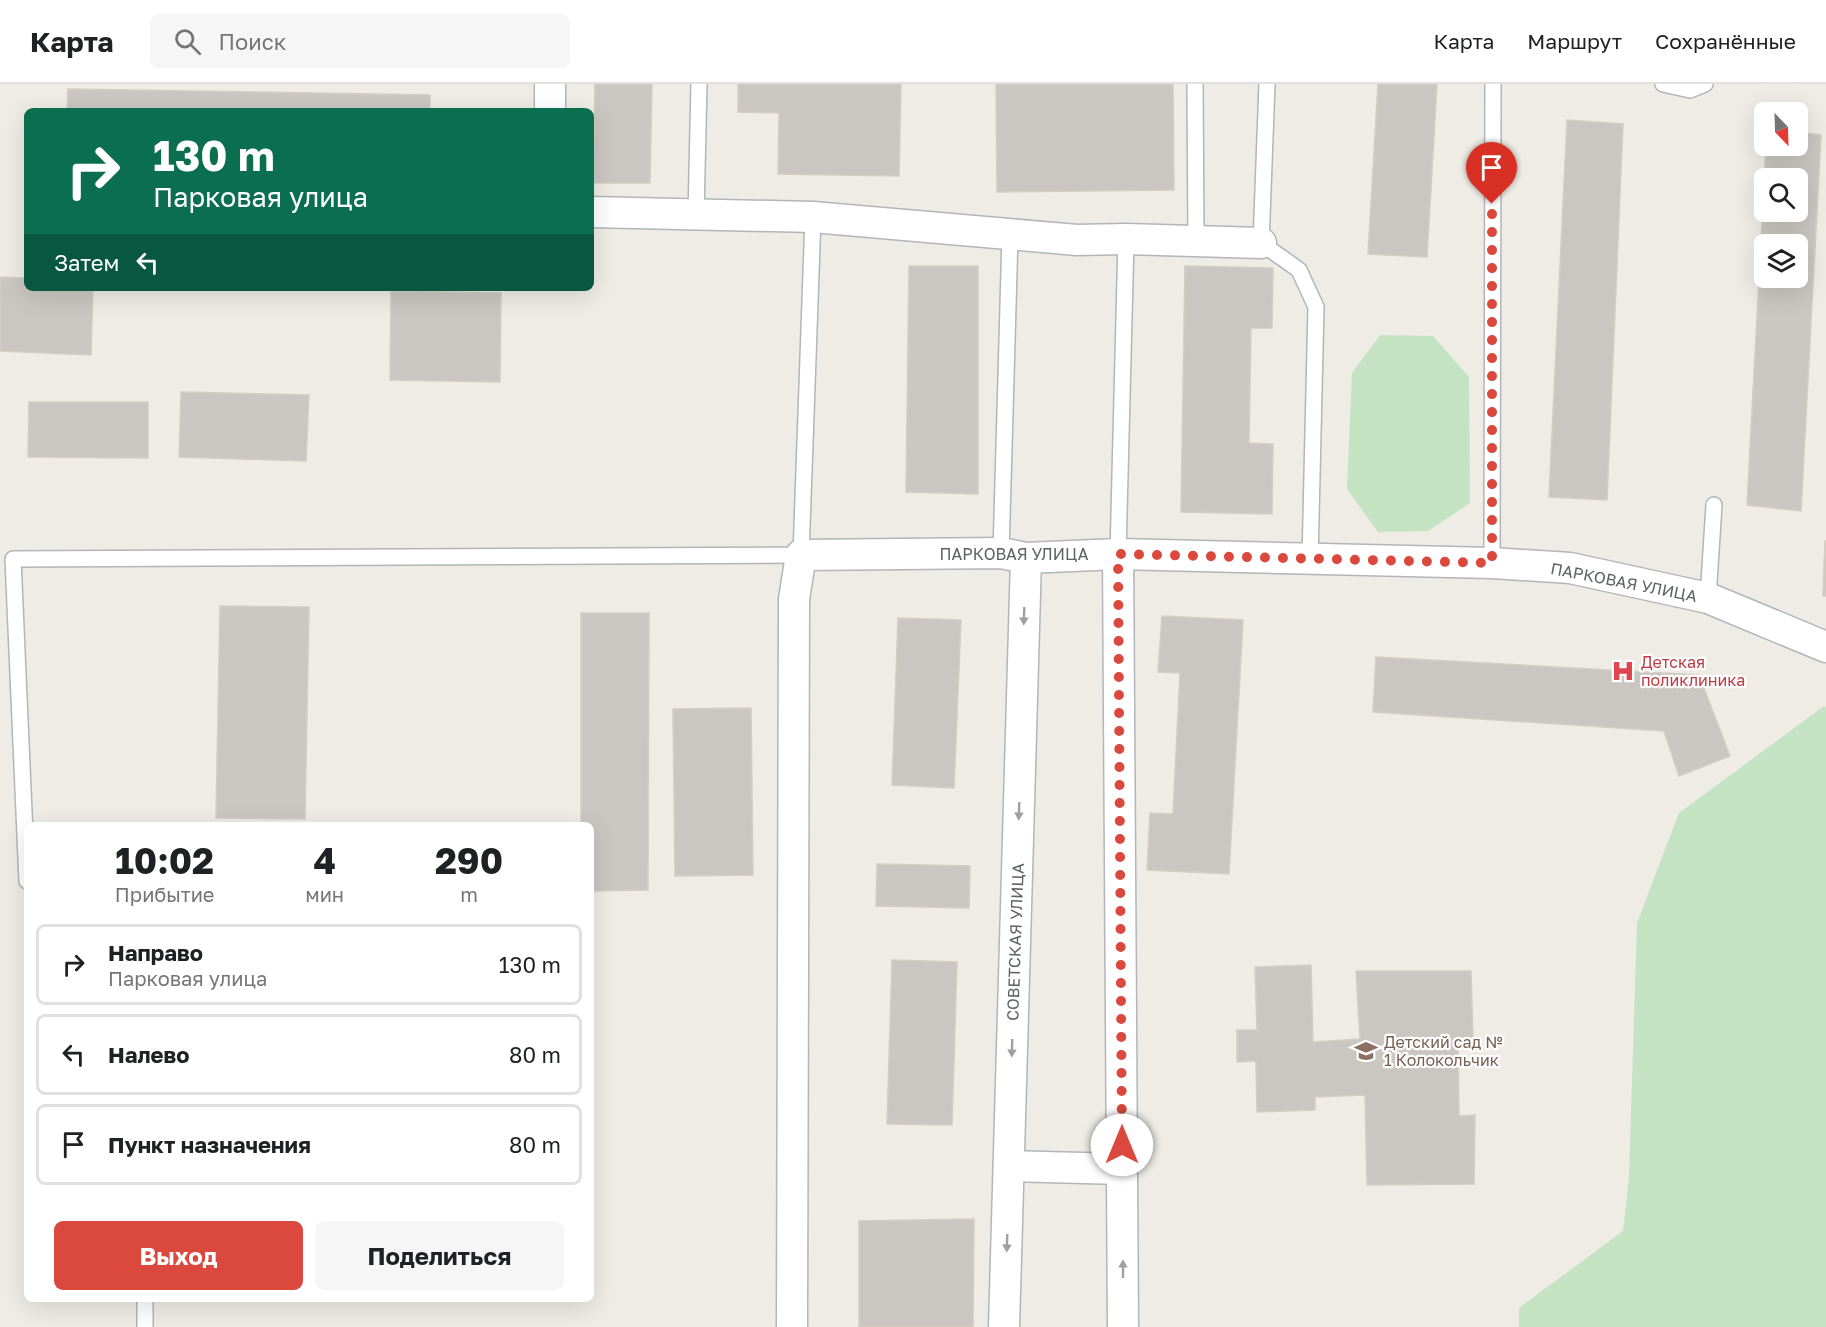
<!DOCTYPE html>
<html lang="ru">
<meta charset="utf-8">
<style>
:root{--surface:#fff;--page:#f6f6f6;--text:#202124;--muted:#757577;--line:#e0e0e0;--accent:#db483d}
body{margin:0;font-family:"Golos Text",sans-serif;background:var(--page);color:var(--text);height:100vh;display:flex;flex-direction:column;font-size:22px;white-space:nowrap}
*{box-sizing:border-box;margin:0}
p{font-size:20px;color:var(--muted)}
.icon{flex:none;width:33px;height:33px;fill:none;stroke:currentColor;stroke-width:2;stroke-linecap:round;stroke-linejoin:round}
.map{position:relative;flex:1;overflow:hidden}
.details{position:absolute;left:24px;top:738px;width:570px;height:480px;display:flex;flex-direction:column;background:var(--surface);border-radius:9px;box-shadow:0 6px 24px #0002}
.details>*{flex:none}
.guide{position:absolute;left:24px;top:24px;width:570px;height:183px;border-radius:9px;box-shadow:0 6px 24px #0002;background:#0b6e4f;color:#fff;overflow:hidden}
.needle{width:39px;rotate:157deg}
.fabs{position:absolute;left:1754px;top:18px;display:grid;gap:12px}
.fabs a{display:grid;place-items:center;width:54px;height:54px;border-radius:9px;background:var(--surface);box-shadow:0 6px 24px #0002;font-size:30px}
.pin{position:absolute;display:grid;place-items:center;width:51px;height:51px;color:#fff;margin:-62px -26px;border-radius:50% 50% 50% 0;rotate:-45deg;box-shadow:0 0 6px #0007}
.pin .icon{rotate:45deg}
.me{position:absolute;width:66px;margin:-33px;rotate:0deg;stroke-linejoin:round;filter:drop-shadow(0 0 4px #0008)}
.turn{display:flex;align-items:center;gap:21px;height:126px;padding:0 30px;font-size:27px}
.turn .icon{width:78px;height:78px;stroke-width:2.5}
.turn b{display:block;font-size:42px;line-height:51px}
.then{display:flex;align-items:center;height:57px;padding:0 30px;background:#0003;gap:12px;font-size:22px}
.eta{display:flex;justify-content:space-evenly;align-items:center;height:102px;text-align:center}
.eta b{font-size:36px;font-weight:700;line-height:42px}
.action{display:flex;gap:12px;margin-top:auto;padding:12px 30px}
.action a{flex:1;height:69px;border-radius:9px;background:var(--accent);color:#fff;font-size:24px;font-weight:700;line-height:69px;text-align:center}
.action a+a{background:var(--page);color:var(--text)}
ul{padding:0;list-style:none}
li{display:flex;align-items:center;gap:18px;height:81px;margin:0 12px 9px;padding:0 18px;border:3px solid var(--line);border-radius:9px}
li div{flex:1}
li b{display:block;font-size:22px}
li em{font-style:normal}
header{display:flex;align-items:center;gap:36px;box-sizing:border-box;height:84px;padding:0 30px;background:var(--surface);border-bottom:2px solid var(--line)}
header strong{font-size:28px}
nav{display:flex;gap:33px;margin-inline-start:auto;font-size:21px}
.search{width:420px;height:54px;background:var(--page);display:flex;align-items:center;gap:15px;box-sizing:border-box;padding:0 21px;border-radius:9px;color:var(--muted);font-size:22px}
.map>svg:first-child{display:block}
.green{fill:#c4e3c3}
.building{fill:#cac7c2;stroke:#d2cec4;stroke-width:1.5;fill-rule:evenodd}
.lines{fill:none;stroke-linecap:round;stroke-linejoin:round}
.lane-casing{stroke:#b2b5b9;stroke-width:18}
.street-casing{stroke:#b2b5b9;stroke-width:33}
.lane{stroke:#fff;stroke-width:15}
.street{stroke:#fff;stroke-width:30}
.oneway{fill:#9ea0a2}
.route{stroke:#db483d;stroke-width:10;stroke-dasharray:0 18}
.labels{text-anchor:middle;dominant-baseline:central;stroke-width:4.5;stroke-linejoin:round;paint-order:stroke}
.street-label{font-size:16px;fill:#5d6064;stroke:#fff}
.health-label{font-size:16px;fill:#be3a42;stroke:#fff;text-anchor:start}
.education-label{font-size:16px;fill:#785e54;stroke:#fff;text-anchor:start}
</style>
<header>
<strong>Карта</strong>
<div class="search"><svg class="icon" aria-label="search" viewBox="0 0 24 24"><circle cx="10" cy="10" r="6"/><path d="M15 15l6 6"/></svg>Поиск</div>
<nav><a>Карта</a><a>Маршрут</a><a>Сохранённые</a></nav>
</header>
<div class="map">
<svg width="1826" height="1243" viewBox="0 0 1826 1243">
<rect width="100%" height="100%" fill="#eeece5"/>
<!-- green -->
<g class="green">
<path d="M 1380,251 L 1433,252 L 1469,293 L 1470,419 L 1428,447 L 1378,448 L 1347,405 L 1352,289 Z"/>
<path d="M 1824,622 L 1826,623 L 1826,1243 L 1519,1243 L 1519,1224 L 1623,1147 L 1629,1093 L 1637,839 L 1679,729 Z"/>
</g>
<!-- building -->
<g class="building">
<path d="M 595,0 L 652,0 L 650,99 L 593,99 Z"/>
<path d="M 738,0 L 901,0 L 899,92 L 778,90 L 779,29 L 738,28 Z"/>
<path d="M 996,0 L 1173,0 L 1174,106 L 997,108 Z"/>
<path d="M 1378,0 L 1437,0 L 1427,173 L 1368,170 Z"/>
<path d="M 68,5 L 430,11 L 430,27 L 67,27 Z"/>
<path d="M 1567,36 L 1623,40 L 1607,416 L 1549,413 Z"/>
<path d="M 1797,48 L 1821,51 L 1801,427 L 1747,421 L 1766,62 L 1797,62 ZM 1764,94 L 1797,94 L 1797,128 L 1764,128 ZM 1764,160 L 1797,160 L 1797,194 L 1764,194 Z"/>
<path d="M 909,182 L 978,182 L 978,410 L 906,408 Z"/>
<path d="M 1185,182 L 1273,184 L 1272,244 L 1251,244 L 1249,359 L 1273,360 L 1272,430 L 1181,428 Z"/>
<path d="M 0,193 L 27,194 L 27,204 L 93,204 L 91,271 L 0,267 Z"/>
<path d="M 391,207 L 501,209 L 500,298 L 390,296 Z"/>
<path d="M 181,308 L 309,311 L 306,377 L 179,373 Z"/>
<path d="M 29,318 L 148,318 L 148,374 L 28,373 Z"/>
<path d="M 1825,457 L 1826,457 L 1826,512 L 1823,512 Z"/>
<path d="M 220,522 L 309,523 L 305,735 L 216,734 Z"/>
<path d="M 581,529 L 649,529 L 648,806 L 591,807 L 591,741 L 581,741 Z"/>
<path d="M 1162,532 L 1243,536 L 1229,790 L 1147,786 L 1150,729 L 1173,730 L 1180,589 L 1158,588 Z"/>
<path d="M 898,534 L 961,536 L 954,704 L 892,701 Z"/>
<path d="M 1376,573 L 1699,591 L 1730,672 L 1679,692 L 1664,647 L 1373,628 Z"/>
<path d="M 751,624 L 753,791 L 675,792 L 673,625 Z"/>
<path d="M 877,780 L 970,782 L 969,824 L 876,822 Z"/>
<path d="M 892,876 L 957,878 L 952,1041 L 887,1040 Z"/>
<path d="M 1311,881 L 1313,958 L 1360,955 L 1356,887 L 1471,887 L 1473,953 L 1458,954 L 1459,1032 L 1475,1031 L 1474,1100 L 1367,1101 L 1365,1011 L 1315,1013 L 1315,1026 L 1257,1028 L 1256,977 L 1237,978 L 1237,946 L 1257,946 L 1255,883 Z"/>
<path d="M 974,1135 L 973,1243 L 859,1243 L 859,1137 Z"/>
</g>
<g class="lines">
<!-- lane casing -->
<g class="lane-casing">
<g id="lane">
<path d="M 1195,0 L 1196,157"/>
<path d="M 1267,0 L 1261,159 L 1299,186 L 1316,223 L 1310,475"/>
<path d="M 1663,0 L 1690,6 L 1705,0"/>
<path d="M 696,131 L 699,0"/>
<path d="M 1001,469 L 1010,151"/>
<path d="M 1118,470 L 1126,155"/>
<path d="M 1492,479 L 1493,0"/>
<path d="M 1708,514 L 1714,421"/>
<path d="M 27,797 L 13,475 L 801,471 L 813,133"/>
<path d="M 145,1243 L 145,1215"/>
</g>
</g>
<!-- street casing -->
<g class="street-casing">
<g id="street">
<path d="M 550,0 L 550,27"/>
<path d="M 591,128 L 813,133 L 1077,156 L 1126,155 L 1261,159"/>
<path d="M 1118,470 L 1123,1243"/>
<path d="M 1009,1082 L 1122,1085"/>
<path d="M 792,1243 L 794,515 L 801,471 L 1001,469 L 1026,474 L 1118,470 L 1492,479 L 1570,484 L 1708,514 L 1826,563"/>
<path d="M 1004,1243 L 1026,474"/>
</g>
</g>
<!-- lane -->
<use href="#lane" class="lane"/>
<!-- street -->
<use href="#street" class="street"/>
</g>
<!-- one-way arrows -->
<defs><path id="oneway-solid" d="M-6-.8H1V-3.2L6.5 0L1 3.2V.8H-6Z" transform="scale(1.5)"/></defs>
<g class="oneway">
<use href="#oneway-solid" transform="translate(1024 532) rotate(92)"/>
<use href="#oneway-solid" transform="translate(1019 727) rotate(92)"/>
<use href="#oneway-solid" transform="translate(1012 964) rotate(92)"/>
<use href="#oneway-solid" transform="translate(1007 1159) rotate(92)"/>
<use href="#oneway-solid" transform="translate(1123 1185) rotate(-90)"/>
</g>
<g class="lines">
<!-- route -->
<path class="route" d="M 1122,1061 L 1118,470 L 1492,479 L 1492,120"/>
</g>
<!-- icons -->
<defs>
<g id="hospital-bare" transform="scale(1.8)"><path d="M-5-5h3v3.5h4V-5h3V5h-3V1.5h-4V5h-3Z" fill="#e0444e" stroke="#fff" stroke-width="2.5" paint-order="stroke"/></g>
<g id="school-bare" transform="scale(1.8)"><path d="M0-5L7-2L0 1L-7-2ZM-4 1L0 2.5L4 1V4Q0 6-4 4Z" fill="#8d6e63" stroke="#fff" stroke-width="2.5" paint-order="stroke"/></g>
</defs>
<g fill-rule="evenodd">
<use href="#hospital-bare" x="1623" y="587"/>
<use href="#school-bare" x="1366" y="967"/>
</g>
<g class="labels">
<!-- street labels -->
<g class="street-label">
<text x="1014" y="470">ПАРКОВАЯ УЛИЦА</text>
<text transform="translate(1624 498) rotate(11)">ПАРКОВАЯ УЛИЦА</text>
<text transform="translate(1015 858) rotate(-88)">СОВЕТСКАЯ УЛИЦА</text>
</g>
<!-- health labels -->
<g class="health-label">
<text x="1641" y="578">Детская<tspan x="1641" dy="18">поликлиника</tspan></text>
</g>
<!-- education labels -->
<g class="education-label">
<text x="1384" y="958">Детский сад №<tspan x="1384" dy="18">1 Колокольчик</tspan></text>
</g>
</g>
</svg>
<div class="fabs">
<a><svg class="needle" viewBox="-14 -14 28 28"><path d="M0-13l5 13h-10z" fill="#e53935"/><path d="M0 13l5-13h-10z" fill="#757577"/></svg></a>
<a><svg class="icon" aria-label="search" viewBox="0 0 24 24"><circle cx="10" cy="10" r="6"/><path d="M15 15l6 6"/></svg></a>
<a><svg class="icon" aria-label="layers" viewBox="0 0 24 24"><path d="M12 4l9 5-9 5-9-5zM3 14l9 5 9-5"/></svg></a>
</div>
<div class="pin" style="left:1492px;top:120px;background:#d93025"><svg class="icon" aria-label="arrive" viewBox="0 0 24 24"><path d="M6 21V4h12l-3 4 3 4H6"/></svg></div>
<svg class="me" style="left:1122px;top:1061px" viewBox="-20 -20 40 40"><circle r="19" fill="#fff"/><path d="M0-13L10 11 0 6-10 11z" fill="#db483d"/></svg>
<div class="guide">
<div class="turn"><svg class="icon" aria-label="right" viewBox="0 0 24 24"><path d="M7 20v-9h11M14 6l5 5-5 5"/></svg><div><b>130 m</b>Парковая улица</div></div>
<div class="then">Затем<svg class="icon" aria-label="left" viewBox="0 0 24 24"><path d="M17 20v-9H6M10 6l-5 5 5 5"/></svg></div>
</div>
<section class="details">
<div class="eta">
<div><b>10:02</b><p>Прибытие</p></div>
<div><b>4</b><p>мин</p></div>
<div><b>290</b><p>m</p></div>
</div>
<ul>
<li><svg class="icon" aria-label="right" viewBox="0 0 24 24"><path d="M7 20v-9h11M14 6l5 5-5 5"/></svg><div><b>Направо</b><p>Парковая улица</p></div><em>130 m</em></li>
<li><svg class="icon" aria-label="left" viewBox="0 0 24 24"><path d="M17 20v-9H6M10 6l-5 5 5 5"/></svg><div><b>Налево</b></div><em>80 m</em></li>
<li><svg class="icon" aria-label="arrive" viewBox="0 0 24 24"><path d="M6 21V4h12l-3 4 3 4H6"/></svg><div><b>Пункт назначения</b></div><em>80 m</em></li>
</ul>
<div class="action"><a>Выход</a><a>Поделиться</a></div>
</section>
</div>
